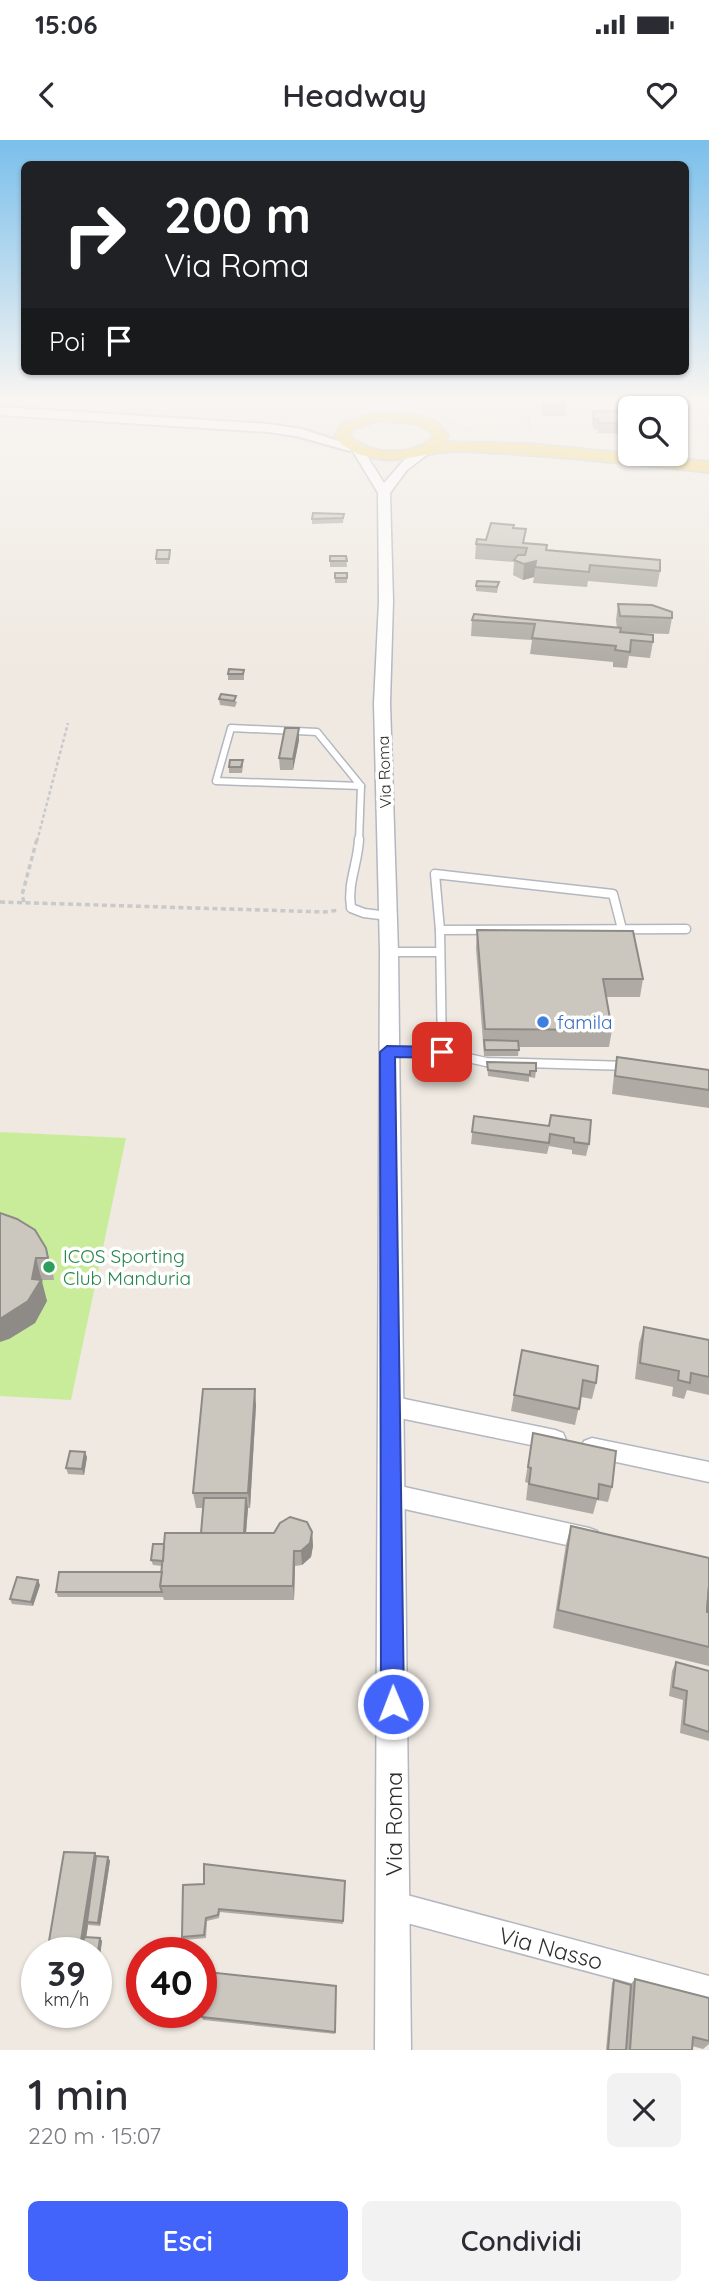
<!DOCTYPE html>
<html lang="it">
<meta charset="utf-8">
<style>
:root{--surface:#fff;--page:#f2f2f3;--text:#2b2b33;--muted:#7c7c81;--accent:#4264fb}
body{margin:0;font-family:Quicksand,sans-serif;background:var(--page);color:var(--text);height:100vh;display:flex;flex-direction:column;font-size:26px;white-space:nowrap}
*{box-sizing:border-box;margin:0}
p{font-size:23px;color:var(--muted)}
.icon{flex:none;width:38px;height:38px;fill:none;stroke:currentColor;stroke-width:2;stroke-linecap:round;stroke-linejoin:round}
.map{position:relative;height:1910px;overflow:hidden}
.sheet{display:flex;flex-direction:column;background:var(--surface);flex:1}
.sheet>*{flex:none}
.top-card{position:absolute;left:21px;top:21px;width:668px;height:214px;border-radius:10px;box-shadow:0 2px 5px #0004;background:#202124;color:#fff;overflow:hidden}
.fabs{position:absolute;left:618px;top:256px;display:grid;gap:14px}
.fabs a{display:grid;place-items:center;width:70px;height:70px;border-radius:10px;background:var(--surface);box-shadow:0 2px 5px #0004;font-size:35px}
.speed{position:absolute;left:21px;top:1797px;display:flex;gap:14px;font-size:35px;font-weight:700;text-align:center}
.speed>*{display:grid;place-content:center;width:91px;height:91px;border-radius:50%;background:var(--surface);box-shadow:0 2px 5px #0004;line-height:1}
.speed small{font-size:18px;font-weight:400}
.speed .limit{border:10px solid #d22;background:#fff;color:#111}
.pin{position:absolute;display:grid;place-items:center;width:60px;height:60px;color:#fff;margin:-30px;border-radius:14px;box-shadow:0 4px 10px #0006}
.me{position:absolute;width:77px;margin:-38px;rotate:359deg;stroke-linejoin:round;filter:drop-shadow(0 0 5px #0008)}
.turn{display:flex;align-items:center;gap:24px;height:147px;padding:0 28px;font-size:32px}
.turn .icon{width:91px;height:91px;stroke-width:2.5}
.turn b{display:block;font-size:49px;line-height:60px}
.then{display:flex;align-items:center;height:66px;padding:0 28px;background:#0003;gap:14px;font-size:26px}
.round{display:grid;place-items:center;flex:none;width:74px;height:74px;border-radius:10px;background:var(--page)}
.headline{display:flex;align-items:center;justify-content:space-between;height:119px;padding:0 28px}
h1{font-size:42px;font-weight:600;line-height:52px}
.primary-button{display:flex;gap:14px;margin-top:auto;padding:14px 28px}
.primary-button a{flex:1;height:80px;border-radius:10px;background:var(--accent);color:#fff;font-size:28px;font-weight:600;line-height:80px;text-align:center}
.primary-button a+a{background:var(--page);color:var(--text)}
.status{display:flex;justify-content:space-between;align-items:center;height:49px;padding:0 35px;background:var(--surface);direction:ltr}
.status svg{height:19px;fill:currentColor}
header{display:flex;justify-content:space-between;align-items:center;height:91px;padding:0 28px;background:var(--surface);font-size:32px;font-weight:600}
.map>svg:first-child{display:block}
.pitch{fill:#c9ec9a}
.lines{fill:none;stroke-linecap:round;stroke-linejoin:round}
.service-far1-casing{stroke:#b4b7c1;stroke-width:9}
.service-casing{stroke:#b4b7c1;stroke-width:11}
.minor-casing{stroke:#b4b7c1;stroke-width:3}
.tertiary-casing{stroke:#b4b7c1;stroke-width:3}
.secondary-casing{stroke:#b4b7c1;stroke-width:4}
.primary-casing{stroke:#c9c9c9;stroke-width:4}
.path-far2{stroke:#c9c9c9;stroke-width:2;stroke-dasharray:2.5 2;stroke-linecap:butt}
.path-far1{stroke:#c9c9c9;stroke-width:2.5;stroke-dasharray:3.5 2.5;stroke-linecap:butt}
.path{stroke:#c9c9c9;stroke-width:3.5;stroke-dasharray:5 3.5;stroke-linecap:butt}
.service-far1{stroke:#fff;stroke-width:6}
.service{stroke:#fff;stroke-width:8}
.minor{fill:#fff;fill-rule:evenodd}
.tertiary{fill:#fff;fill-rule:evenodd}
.secondary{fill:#fff;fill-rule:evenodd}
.primary{fill:#f2d163;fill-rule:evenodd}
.wall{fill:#afaba4}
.shaded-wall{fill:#8e8b86}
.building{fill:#cbc7bf;stroke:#8e8b86;stroke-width:2}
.route{fill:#4264fb;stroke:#2b41a3;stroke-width:2}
.shop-dot{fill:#3f7fe0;stroke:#fff;stroke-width:2.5}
.leisure-dot{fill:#2e9e5b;stroke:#fff;stroke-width:2.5}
.labels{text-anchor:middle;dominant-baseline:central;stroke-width:7;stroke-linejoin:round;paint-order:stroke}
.far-street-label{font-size:16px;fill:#2e2e2e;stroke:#fff}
.shop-label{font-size:19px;fill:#366cbe;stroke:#fff;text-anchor:start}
.leisure-label{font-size:19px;fill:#27864d;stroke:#fff;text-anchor:start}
.near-street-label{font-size:23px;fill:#2e2e2e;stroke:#fff}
</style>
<div class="status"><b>15:06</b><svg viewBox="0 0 49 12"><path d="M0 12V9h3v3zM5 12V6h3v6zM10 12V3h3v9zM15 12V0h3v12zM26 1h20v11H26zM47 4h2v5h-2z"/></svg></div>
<header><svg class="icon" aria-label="back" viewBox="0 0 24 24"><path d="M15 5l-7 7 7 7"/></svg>Headway<svg class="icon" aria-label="heart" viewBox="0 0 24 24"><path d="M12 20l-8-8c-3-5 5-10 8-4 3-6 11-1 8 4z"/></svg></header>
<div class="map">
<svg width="709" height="1910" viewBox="0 0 709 1910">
<rect width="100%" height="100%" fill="#efe9e1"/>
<!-- pitch -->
<path class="pitch" d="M 0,992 L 126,998 L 71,1260 L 0,1256 Z"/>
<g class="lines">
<!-- service-far1 casing -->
<g class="service-far1-casing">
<g id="service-far1">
<path d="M 231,588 L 317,592 L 361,646 L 216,641 Z"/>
<path d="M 359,701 L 361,646"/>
</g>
</g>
<!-- service casing -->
<g class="service-casing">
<g id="service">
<path d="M 359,699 C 358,724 347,743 351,768 L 364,773 L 388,776"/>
<path d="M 440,790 L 435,734 L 613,754 L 622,789"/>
<path d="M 389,812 L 439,812"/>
<path d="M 387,912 L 442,912 L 486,922 L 628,926"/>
<path d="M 442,912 L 440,790 L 686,789"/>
</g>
</g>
<!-- minor casing -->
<g class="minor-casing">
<g id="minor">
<path d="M 390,1256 L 555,1290 L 563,1293 L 566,1300 L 563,1307 L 555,1310 L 390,1276 L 382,1273 L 379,1266 L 382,1259 Z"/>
<path d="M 592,1298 L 709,1322 L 709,1342 L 584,1315 L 581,1308 L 584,1301 Z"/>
<path d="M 391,1344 L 589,1388 L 597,1391 L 600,1399 L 597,1407 L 589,1410 L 391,1366 L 383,1362 L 380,1355 L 383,1348 Z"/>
<path d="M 392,1751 L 709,1836 L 709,1864 L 392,1779 L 382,1775 L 378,1765 L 382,1755 Z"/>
</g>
</g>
<!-- tertiary casing -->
<g class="tertiary-casing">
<path id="tertiary" d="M 428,306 L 434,309 L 432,311 L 407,330 L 390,353 L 393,461 L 390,563 L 398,812 L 411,1910 L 375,1910 L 380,812 L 374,563 L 379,461 L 378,353 L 352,310 L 362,308 L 384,343 L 404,320 Z"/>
</g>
<!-- secondary casing -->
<g class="secondary-casing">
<path id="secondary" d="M 0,267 L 268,284 L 302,289 L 357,307 L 350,311 L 296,296 L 268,292 L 0,275 Z"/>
</g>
<!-- primary casing -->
<g class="primary-casing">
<path id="primary" d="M 376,273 C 402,274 436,270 448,297 L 445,302 L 530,304 L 709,322 L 709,332 C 626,323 543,314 459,311 C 429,310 405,324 375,318 C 358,315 345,310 335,296 L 342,283 ZM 377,281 L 414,283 L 431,291 L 433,297 C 415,317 368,316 350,296 L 353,289 Z"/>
</g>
<!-- path-far2 -->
<g class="path-far2">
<path d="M 525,260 L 531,293"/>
<path d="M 453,283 L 475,291"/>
</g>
<!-- path-far1 -->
<path class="path-far1" d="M 37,701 L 68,583"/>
<!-- path -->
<g class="path">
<path d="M 0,762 L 325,772 L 339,770"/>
<path d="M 24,762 L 22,755 L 37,699"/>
</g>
<!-- service-far1 -->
<use href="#service-far1" class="service-far1"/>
<!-- service -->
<use href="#service" class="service"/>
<!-- minor -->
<use href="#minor" class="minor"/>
<!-- tertiary -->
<use href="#tertiary" class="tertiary"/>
<!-- secondary -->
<use href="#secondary" class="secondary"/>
<!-- primary -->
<use href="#primary" class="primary"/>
</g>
<!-- wall -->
<g class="wall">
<path d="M 541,260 L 566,266 L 565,276 L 543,276 L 541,268 Z"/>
<path d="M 593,271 L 630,272 L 630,290 L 627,290 L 627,294 L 598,293 L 597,289 L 593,289 L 592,281 Z"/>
<path d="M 344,374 L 343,383 L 312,384 L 312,379 Z"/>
<path d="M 514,388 L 525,403 L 546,410 L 660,431 L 657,447 L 588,441 L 587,447 L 533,443 L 534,437 L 523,440 L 513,435 L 514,422 L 475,419 L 476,404 Z"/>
<path d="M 170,410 L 169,424 L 156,424 L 156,419 Z"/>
<path d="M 330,416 L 346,416 L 347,427 L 330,427 Z"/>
<rect x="335" y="433" width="12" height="10"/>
<path d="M 476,446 L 498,448 L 497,453 L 476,451 Z"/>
<path d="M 618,464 L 672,478 L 669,494 L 636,493 L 653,502 L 650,518 L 629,516 L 627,528 L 613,527 L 613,522 L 530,514 L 532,500 L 471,496 L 472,480 L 617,488 L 616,480 Z"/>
<path d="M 244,530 L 244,540 L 228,540 L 228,534 Z"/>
<path d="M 221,554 L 237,562 L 235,567 L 220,565 L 219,559 Z"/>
<path d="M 299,600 L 293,630 L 280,630 L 279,618 Z"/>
<path d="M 243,620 L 243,626 L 242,633 L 229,633 L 229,627 Z"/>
<path d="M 477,790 L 643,839 L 640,857 L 606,857 L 612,890 L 609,907 L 519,907 L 518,916 L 484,916 L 476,808 Z"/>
<path d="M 617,917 L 709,930 L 709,968 L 612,954 L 614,935 Z"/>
<path d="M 487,922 L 536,931 L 535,938 L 529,937 L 529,942 L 488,936 Z"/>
<path d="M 474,976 L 549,986 L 589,1004 L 586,1016 L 572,1014 L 572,1010 L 549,1006 L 547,1014 L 471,1004 Z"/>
<path d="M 17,1079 L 46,1108 L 54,1140 L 43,1140 L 42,1144 L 47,1161 L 35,1183 L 9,1199 Z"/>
<path d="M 644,1187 L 709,1200 L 709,1255 L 687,1250 L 684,1259 L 672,1256 L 673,1247 L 635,1239 L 639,1203 Z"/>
<path d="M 522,1210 L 596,1243 L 592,1259 L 581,1257 L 575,1285 L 511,1271 Z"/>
<path d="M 256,1265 L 250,1368 L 248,1368 L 246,1393 L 312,1392 L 313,1406 L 311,1417 L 302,1425 L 295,1426 L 294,1460 L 164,1460 L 163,1457 L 58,1457 L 56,1452 L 162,1432 L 162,1426 L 153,1425 L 151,1420 L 164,1404 L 201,1393 L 203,1368 L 196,1368 L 193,1353 Z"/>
<path d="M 533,1293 L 612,1347 L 608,1362 L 597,1360 L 593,1374 L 526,1360 L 528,1343 L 525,1342 Z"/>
<path d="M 87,1317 L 84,1335 L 68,1334 L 66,1328 Z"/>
<path d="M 571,1386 L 709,1418 L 709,1526 L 553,1488 L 566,1404 Z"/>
<path d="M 40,1445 L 33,1466 L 12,1464 L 10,1459 Z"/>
<path d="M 676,1522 L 709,1531 L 709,1601 L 680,1593 L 683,1560 L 669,1556 L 672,1531 Z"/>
<path d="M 95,1713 L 96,1716 L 108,1717 L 110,1721 L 100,1786 L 88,1785 L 86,1797 L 100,1798 L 102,1801 L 97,1837 L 96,1813 L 47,1813 Z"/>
<path d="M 345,1741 L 343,1784 L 220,1772 L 219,1778 L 207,1781 L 206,1798 L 184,1800 L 182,1797 L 183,1745 Z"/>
<path d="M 635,1839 L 709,1858 L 709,1904 L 703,1909 L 692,1906 L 692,1910 L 606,1910 L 612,1843 L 614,1840 L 630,1845 Z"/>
<path d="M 336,1846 L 335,1894 L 203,1880 L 202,1877 Z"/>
</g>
<!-- shaded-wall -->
<g class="shaded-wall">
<path d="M 536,421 L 534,437 L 523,440 L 524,424 Z"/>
<path d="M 299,588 L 299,600 L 293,630 L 293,619 Z"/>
<path d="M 46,1108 L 52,1129 L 54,1140 L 48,1118 Z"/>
<path d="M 36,1118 L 47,1161 L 35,1183 L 9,1199 L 0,1202 L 0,1179 L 32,1139 Z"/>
<path d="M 255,1249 L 256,1265 L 250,1368 L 248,1353 Z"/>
<path d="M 85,1312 L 87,1317 L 84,1335 L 82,1329 Z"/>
<path d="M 246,1358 L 248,1368 L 245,1405 L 244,1395 Z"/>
<path d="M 312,1392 L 313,1406 L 311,1417 L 302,1425 L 301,1411 Z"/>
<path d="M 294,1411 L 295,1426 L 294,1460 L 293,1446 Z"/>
<path d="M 38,1440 L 40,1445 L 33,1466 L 31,1462 Z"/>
<path d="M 95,1713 L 98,1720 L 87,1782 L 88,1785 L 84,1813 L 79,1813 Z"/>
<path d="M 108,1717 L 110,1721 L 100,1786 L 98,1783 Z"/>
<path d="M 100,1798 L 102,1801 L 97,1837 L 96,1826 Z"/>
</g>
<!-- building -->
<g class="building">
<path d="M 542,260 L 564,260 L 566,266 L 543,266 Z"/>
<path d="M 593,271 L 630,272 L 630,280 L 627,280 L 628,284 L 599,283 L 598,279 L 594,279 Z"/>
<path d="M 313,373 L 344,374 L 343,378 L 312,379 Z"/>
<path d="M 491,383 L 514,385 L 513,388 L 526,389 L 523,403 L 547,405 L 546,410 L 660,420 L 660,431 L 590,425 L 589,432 L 535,427 L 536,421 L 524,424 L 514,420 L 518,415 L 525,415 L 527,408 L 476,404 L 477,399 L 486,400 Z"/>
<path d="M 157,410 L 170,410 L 169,419 L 156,419 Z"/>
<path d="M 330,416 L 346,416 L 347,421 L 330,421 Z"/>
<rect x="335" y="433" width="12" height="5"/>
<path d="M 477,441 L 499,442 L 497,447 L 476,446 Z"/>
<path d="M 618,464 L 652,465 L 672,472 L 672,478 L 620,476 Z"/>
<path d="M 474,474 L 621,488 L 620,492 L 653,495 L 653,502 L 631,500 L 630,512 L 615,510 L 616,506 L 532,498 L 535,484 L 472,480 Z"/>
<path d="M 229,529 L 244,530 L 243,534 L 228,534 Z"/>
<path d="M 221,554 L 236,556 L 234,561 L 219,559 Z"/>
<path d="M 285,588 L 299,588 L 293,619 L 279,618 Z"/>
<path d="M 230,620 L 243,620 L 241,627 L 229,627 Z"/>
<path d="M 477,790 L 633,791 L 643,839 L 603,839 L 612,890 L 485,889 Z"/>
<path d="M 484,900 L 518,901 L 519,910 L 485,910 Z"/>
<path d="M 617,917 L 709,930 L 709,950 L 615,936 Z"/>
<path d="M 487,922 L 536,923 L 536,931 L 530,931 L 530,935 L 488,930 Z"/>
<path d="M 551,975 L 591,980 L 589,1004 L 574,1002 L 574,998 L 550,994 L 549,1003 L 472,992 L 474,976 L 549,986 Z"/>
<path d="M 0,1073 L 17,1079 L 35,1090 L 46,1108 L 48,1118 L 36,1118 L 32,1139 L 41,1140 L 28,1161 L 0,1179 Z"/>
<path d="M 644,1187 L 709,1200 L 709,1237 L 691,1233 L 690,1243 L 678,1240 L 679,1231 L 640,1223 Z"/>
<path d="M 522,1210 L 598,1226 L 596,1243 L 583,1240 L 579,1269 L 514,1255 Z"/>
<path d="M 203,1249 L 255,1249 L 248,1353 L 193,1353 Z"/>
<path d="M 533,1293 L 616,1311 L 612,1347 L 599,1344 L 598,1359 L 529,1344 L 531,1328 L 528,1327 Z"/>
<path d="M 70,1311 L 85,1312 L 82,1329 L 66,1328 Z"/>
<path d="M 204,1358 L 246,1358 L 244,1393 L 201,1393 Z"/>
<path d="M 290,1377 L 307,1382 L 312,1392 L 310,1403 L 301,1411 L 294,1411 L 293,1446 L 160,1446 L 165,1393 L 274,1393 L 280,1383 Z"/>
<path d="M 571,1386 L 709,1418 L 709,1446 L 707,1472 L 709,1472 L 709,1507 L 558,1470 Z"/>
<path d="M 153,1404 L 164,1404 L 163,1421 L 151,1420 Z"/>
<path d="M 59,1432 L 162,1432 L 160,1446 L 162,1452 L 56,1452 Z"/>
<path d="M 17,1437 L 38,1440 L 31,1462 L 10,1459 Z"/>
<path d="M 709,1446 L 709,1470 L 707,1470 Z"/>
<path d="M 676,1522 L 709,1531 L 709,1592 L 684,1584 L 687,1551 L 673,1547 Z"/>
<path d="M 64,1712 L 95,1713 L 79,1813 L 47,1813 Z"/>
<path d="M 96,1716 L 108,1717 L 98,1783 L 87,1782 Z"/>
<path d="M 204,1724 L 345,1741 L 343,1781 L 219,1769 L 218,1775 L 206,1778 L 204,1795 L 182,1797 L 183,1745 L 204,1744 Z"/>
<path d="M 84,1797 L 100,1798 L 96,1826 L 96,1813 L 82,1813 Z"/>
<path d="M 207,1832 L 336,1846 L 335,1892 L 202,1877 Z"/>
<path d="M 635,1839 L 709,1858 L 709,1901 L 693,1897 L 692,1910 L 630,1910 Z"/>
<path d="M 614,1840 L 631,1845 L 626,1910 L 608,1910 Z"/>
</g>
<!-- sky -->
<linearGradient id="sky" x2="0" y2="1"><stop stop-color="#7abfeb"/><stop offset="0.49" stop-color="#f8f5f2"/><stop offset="1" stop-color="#f8f5f2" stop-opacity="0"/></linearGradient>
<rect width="709" height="527" fill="url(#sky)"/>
<!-- route -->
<path class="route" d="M 387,906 L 442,907 L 449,912 L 442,918 L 395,917 L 404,1564 L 401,1572 L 393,1575 L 385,1572 L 381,1564 L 380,912 Z"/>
<!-- markers -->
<circle class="shop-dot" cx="543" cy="882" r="7"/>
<circle class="leisure-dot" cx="49" cy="1127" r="7"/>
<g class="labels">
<!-- far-street labels -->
<g class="far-street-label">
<text transform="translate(384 632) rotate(-92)">Via Roma</text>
</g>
<!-- shop labels -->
<g class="shop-label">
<text x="557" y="882">famila</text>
</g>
<!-- leisure labels -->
<g class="leisure-label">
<text x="63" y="1116">ICOS Sporting<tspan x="63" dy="22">Club Manduria</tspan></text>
</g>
<!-- near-street labels -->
<g class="near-street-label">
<text transform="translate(393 1684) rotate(-90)">Via Roma</text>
<text transform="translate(551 1808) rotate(15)">Via Nasso</text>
</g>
</g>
</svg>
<div class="fabs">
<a><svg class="icon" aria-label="search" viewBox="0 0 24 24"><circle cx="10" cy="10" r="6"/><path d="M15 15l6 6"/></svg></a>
</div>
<div class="speed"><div>39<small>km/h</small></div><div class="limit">40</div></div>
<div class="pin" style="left:442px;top:912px;background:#d93025"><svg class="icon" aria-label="arrive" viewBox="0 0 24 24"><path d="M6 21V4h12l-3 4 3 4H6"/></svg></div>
<svg class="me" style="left:393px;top:1564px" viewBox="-20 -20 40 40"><circle r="17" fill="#4264fb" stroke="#fff" stroke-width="3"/><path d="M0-11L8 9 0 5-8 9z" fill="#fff"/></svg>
<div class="top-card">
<div class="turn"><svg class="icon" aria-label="right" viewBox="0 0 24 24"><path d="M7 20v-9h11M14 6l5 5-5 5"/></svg><div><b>200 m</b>Via Roma</div></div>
<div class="then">Poi<svg class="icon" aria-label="arrive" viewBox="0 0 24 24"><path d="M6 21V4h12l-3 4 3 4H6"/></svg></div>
</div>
</div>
<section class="sheet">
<div class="headline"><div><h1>1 min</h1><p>220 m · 15:07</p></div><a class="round"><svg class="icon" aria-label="close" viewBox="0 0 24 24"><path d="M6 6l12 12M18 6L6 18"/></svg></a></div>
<div class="primary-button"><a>Esci</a><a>Condividi</a></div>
</section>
